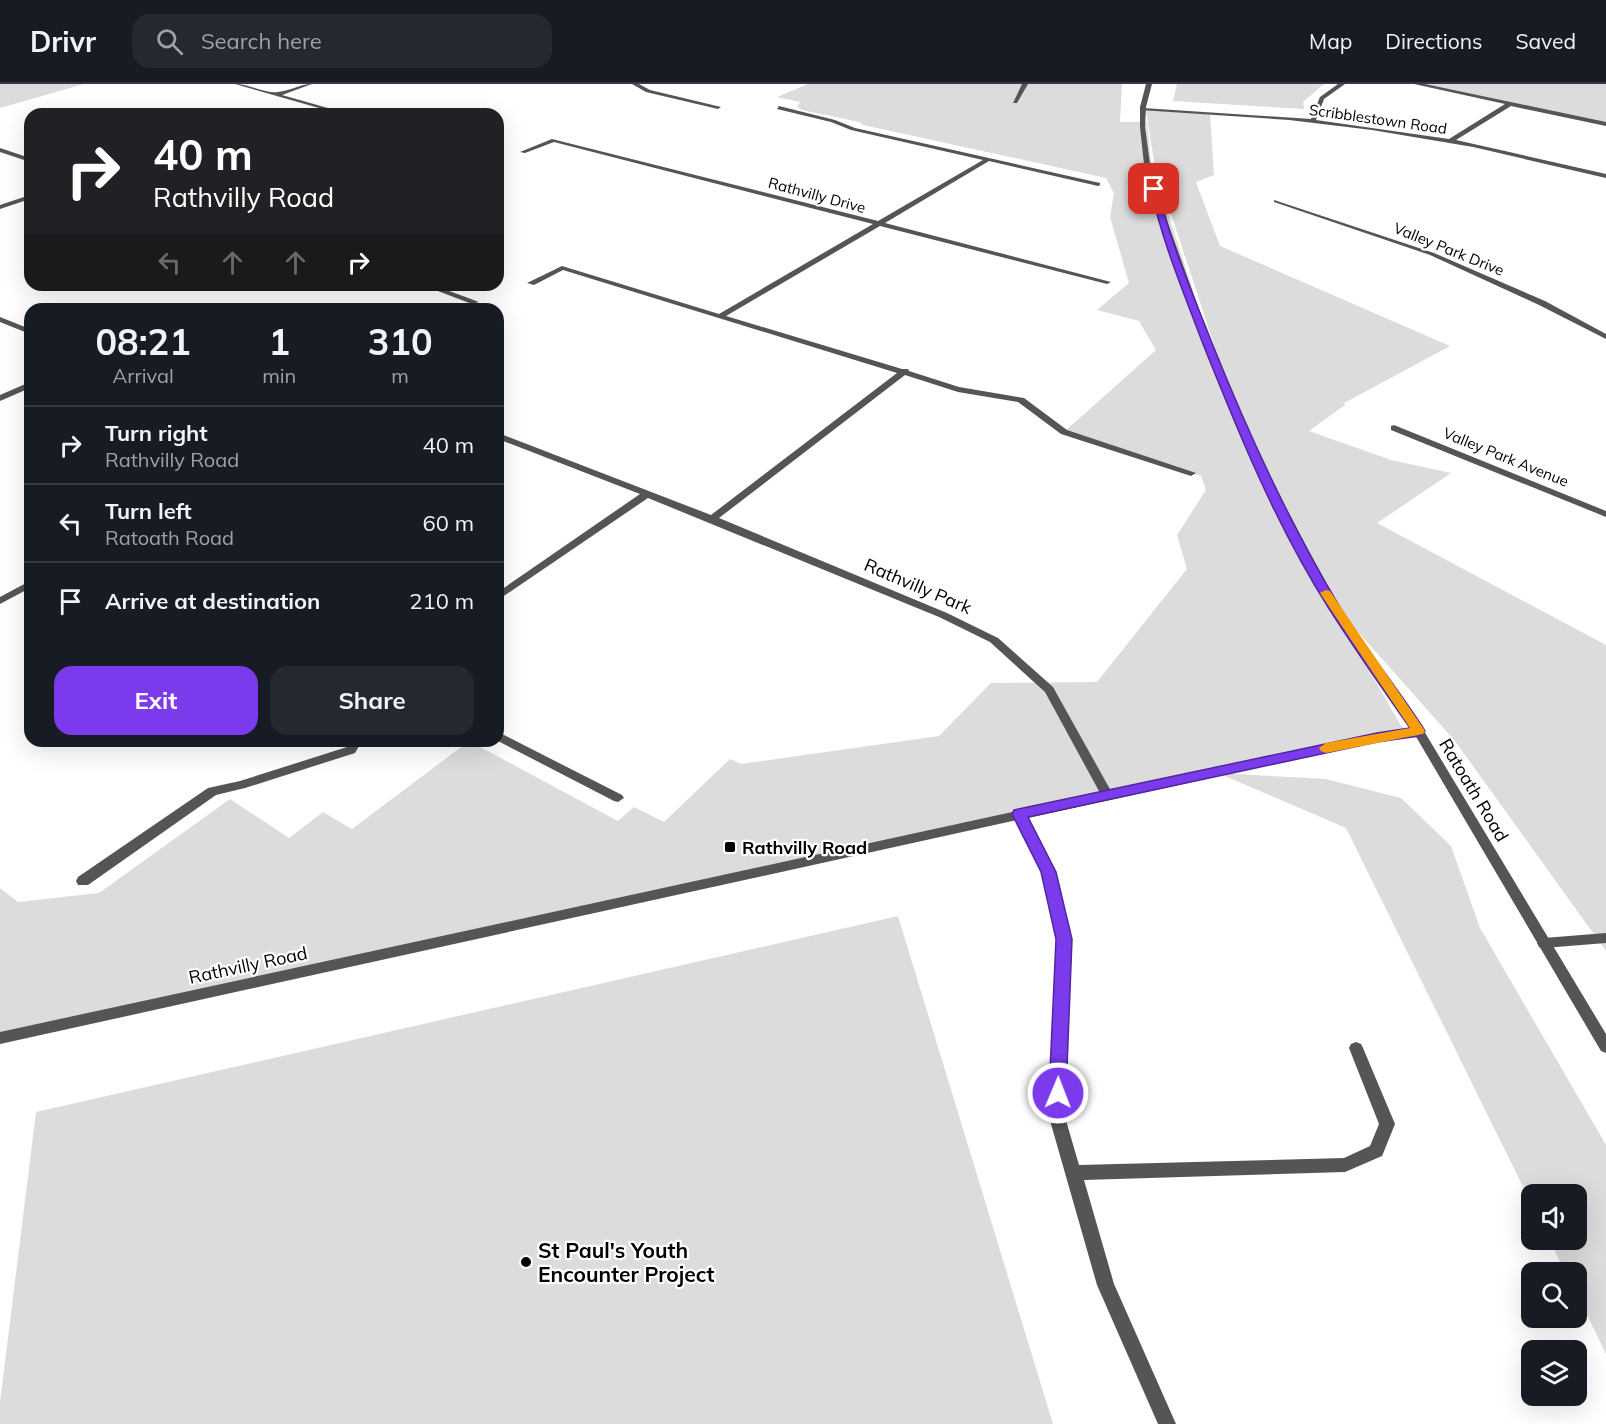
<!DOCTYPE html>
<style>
:root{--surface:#171b24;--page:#242831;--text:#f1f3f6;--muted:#9ea1a6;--line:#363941;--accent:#7c3aed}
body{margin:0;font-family:Mulish,sans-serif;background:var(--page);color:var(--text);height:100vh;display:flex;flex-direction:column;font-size:22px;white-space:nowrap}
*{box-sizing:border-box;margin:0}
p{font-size:20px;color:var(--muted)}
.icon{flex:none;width:33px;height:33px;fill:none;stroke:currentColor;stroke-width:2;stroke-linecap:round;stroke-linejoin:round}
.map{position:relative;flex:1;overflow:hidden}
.drawer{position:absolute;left:24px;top:219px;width:480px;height:444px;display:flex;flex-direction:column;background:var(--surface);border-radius:18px;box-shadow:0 6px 24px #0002}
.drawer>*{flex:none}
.hud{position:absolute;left:24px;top:24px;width:480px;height:183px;border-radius:18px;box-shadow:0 6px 24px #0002;background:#202124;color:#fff;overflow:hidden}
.buttons{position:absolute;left:1521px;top:1100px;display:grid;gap:12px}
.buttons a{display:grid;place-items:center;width:66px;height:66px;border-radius:12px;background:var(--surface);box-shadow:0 6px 24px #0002;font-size:30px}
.pin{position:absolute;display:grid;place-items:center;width:51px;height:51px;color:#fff;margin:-26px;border-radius:12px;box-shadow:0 3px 9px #0006}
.me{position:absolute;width:66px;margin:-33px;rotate:1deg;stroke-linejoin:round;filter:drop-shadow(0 0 4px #0008)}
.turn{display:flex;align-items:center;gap:21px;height:126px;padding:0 30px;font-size:27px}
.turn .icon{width:78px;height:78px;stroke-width:2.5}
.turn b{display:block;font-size:42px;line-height:51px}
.lanes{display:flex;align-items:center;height:57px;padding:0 30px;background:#0003;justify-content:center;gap:30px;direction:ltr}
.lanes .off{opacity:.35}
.eta{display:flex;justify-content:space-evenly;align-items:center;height:102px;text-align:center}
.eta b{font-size:36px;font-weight:700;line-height:42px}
.action{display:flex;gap:12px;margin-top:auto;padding:12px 30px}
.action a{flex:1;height:69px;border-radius:18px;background:var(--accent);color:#fff;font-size:24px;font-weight:700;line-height:69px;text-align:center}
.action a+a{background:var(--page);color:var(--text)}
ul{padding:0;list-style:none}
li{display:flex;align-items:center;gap:18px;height:78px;padding:0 30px;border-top:2px solid var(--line)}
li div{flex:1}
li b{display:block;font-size:22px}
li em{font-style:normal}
header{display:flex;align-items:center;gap:36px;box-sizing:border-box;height:84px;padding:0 30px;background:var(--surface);border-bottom:2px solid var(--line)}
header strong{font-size:28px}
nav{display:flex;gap:33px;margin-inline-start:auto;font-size:21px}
.search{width:420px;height:54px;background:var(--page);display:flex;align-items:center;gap:15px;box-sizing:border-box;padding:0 21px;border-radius:18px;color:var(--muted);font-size:22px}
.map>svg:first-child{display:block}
.green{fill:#dcdcdc}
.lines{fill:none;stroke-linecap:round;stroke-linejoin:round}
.minor{fill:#555;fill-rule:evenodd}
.tertiary{fill:#555;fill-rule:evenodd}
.route{fill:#7c3aed;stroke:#51269a;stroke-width:1.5}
.slow{fill:#f59e0b}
.poi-dot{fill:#000;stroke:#fff;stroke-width:2}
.labels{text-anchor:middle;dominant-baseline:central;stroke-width:4.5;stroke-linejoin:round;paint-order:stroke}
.far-street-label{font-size:15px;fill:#000;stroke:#fff}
.street-label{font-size:18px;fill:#000;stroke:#fff}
.poi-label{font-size:18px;font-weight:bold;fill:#000;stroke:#fff;text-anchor:start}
.near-poi-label{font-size:21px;font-weight:bold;fill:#000;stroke:#fff;text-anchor:start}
</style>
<header>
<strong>Drivr</strong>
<div class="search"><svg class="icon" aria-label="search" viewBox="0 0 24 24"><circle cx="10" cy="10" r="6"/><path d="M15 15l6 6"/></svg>Search here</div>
<nav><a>Map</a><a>Directions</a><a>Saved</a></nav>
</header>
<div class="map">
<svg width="1606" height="1340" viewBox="0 0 1606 1340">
<rect width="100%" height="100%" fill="#fff"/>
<!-- green -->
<g class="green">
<path d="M 0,0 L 84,0 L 0,24 Z"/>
<path d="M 808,0 L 1122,0 L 1120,38 L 1147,38 L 1151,78 L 1237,340 L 1278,427 L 1404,647 L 0,952 L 0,804 L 18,818 L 99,809 L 230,715 L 289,754 L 323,728 L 352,745 L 469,657 L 618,737 L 634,723 L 664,738 L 730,675 L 741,680 L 939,652 L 991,599 L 1097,598 L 1187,485 L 1177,451 L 1206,406 L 1201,392 L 1064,348 L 1156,266 L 1139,237 L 1097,226 L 1129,199 L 1110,133 L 1114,109 L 1106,94 L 863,41 L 859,38 L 802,26 L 797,23 L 800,18 L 777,13 Z"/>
<path d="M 1177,0 L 1324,0 L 1303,18 L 1304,25 L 1173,17 Z"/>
<path d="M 1422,0 L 1606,0 L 1606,40 Z"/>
<path d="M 1146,26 L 1210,29 L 1214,91 L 1196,98 L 1220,162 L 1450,262 L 1344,319 L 1345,321 L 1309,347 L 1391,376 L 1451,389 L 1377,439 L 1606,561 L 1606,867 L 1455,657 L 1336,523 L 1239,337 L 1154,78 Z"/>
<path d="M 1218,689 L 1326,695 L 1401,714 L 1451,762 L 1480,844 L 1606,1061 L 1606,1270 L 1577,1210 L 1576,1188 L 1565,1188 L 1549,1155 L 1576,1155 L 1576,1110 L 1532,1110 L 1531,1119 L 1346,744 Z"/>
<path d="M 898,832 L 1053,1340 L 0,1340 L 0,1318 L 36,1028 Z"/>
</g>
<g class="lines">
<!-- minor -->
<g class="minor">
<path d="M 235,0 C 249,0 267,10 278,8 C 290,7 300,0 312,0 L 282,11 L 349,30 L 340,30 Z"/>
<path d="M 632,0 L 639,0 L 650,6 L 721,23 L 718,25 L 646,8 Z"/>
<path d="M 1022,0 L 1028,0 L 1017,19 L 1013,19 Z"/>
<path d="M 1338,0 L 1345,0 L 1324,15 L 1316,36 L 1449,55 L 1505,20 L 1414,0 L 1425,0 L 1606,38 L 1606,42 L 1511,22 L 1456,56 L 1606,90 L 1606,94 L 1473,63 L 1372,46 L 1289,36 L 1140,26 L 1143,24 L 1311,35 L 1320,13 Z"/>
<path d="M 779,22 L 835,36 L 855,44 L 1100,99 L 1100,101 L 1098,102 L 989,77 L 885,139 L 1111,198 L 1107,200 L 880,142 L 726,232 L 902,285 L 908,285 L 909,287 L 959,303 L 1024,314 L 1067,346 L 1196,389 L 1191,392 L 1188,391 L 1061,350 L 1018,318 L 958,308 L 905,291 L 719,434 L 947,529 L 998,554 L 1053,603 L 1111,707 L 1377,649 L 1419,643 L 1425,647 L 1419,651 L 1377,657 L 1028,734 L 1056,788 L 1071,855 L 1065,1033 L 1079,1081 L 1344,1074 L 1370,1062 L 1379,1040 L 1349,964 L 1351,960 L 1356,958 L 1361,960 L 1363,964 L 1395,1040 L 1382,1072 L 1345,1088 L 1084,1096 L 1114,1200 L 1176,1340 L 1158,1340 L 1097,1201 L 1049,1033 L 1057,855 L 1042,788 L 1017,736 L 0,960 L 0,948 L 1100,709 L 1045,608 L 990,558 L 939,533 L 648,414 L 498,516 L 498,508 L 640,410 L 498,355 L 498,349 L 711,431 L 897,289 L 563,186 L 534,201 L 527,199 L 562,182 L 719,230 L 873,140 L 554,58 L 525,69 L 520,68 L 552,55 L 878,137 L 983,76 L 851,46 L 831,38 L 777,25 Z"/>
<path d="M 0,64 L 30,74 L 30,78 L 0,68 Z"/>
<path d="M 30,111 L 30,115 L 0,125 L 0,121 Z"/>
<path d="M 1274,116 L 1434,169 L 1545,217 L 1606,250 L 1606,255 L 1539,221 L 1430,171 L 1274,118 Z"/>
<path d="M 422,201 L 433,201 L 479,218 L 472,220 Z"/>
<path d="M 0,233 L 30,245 L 30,250 L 0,238 Z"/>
<path d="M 30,298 L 30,304 L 0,317 L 0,311 Z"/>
<path d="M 1394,341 L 1606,427 L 1606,433 L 1391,346 L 1391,342 Z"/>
<path d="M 30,497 L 30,504 L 0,520 L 0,513 Z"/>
<path d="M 498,648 L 622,711 L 624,714 L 618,718 L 614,717 L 498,657 Z"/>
<path d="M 350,657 L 362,657 L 355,669 L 245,704 L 216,711 L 88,801 L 78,801 L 76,797 L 78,793 L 208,704 L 240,697 L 347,663 Z"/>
<path d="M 1606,849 L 1606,859 L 1544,864 L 1539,863 L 1537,859 L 1539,855 L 1544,854 Z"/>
</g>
<!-- tertiary -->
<path class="tertiary" d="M 1146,0 L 1152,0 L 1146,23 L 1145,43 L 1150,80 L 1160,117 L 1211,259 L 1269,392 L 1337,520 L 1424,647 L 1606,950 L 1606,969 L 1601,967 L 1415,651 L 1327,520 L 1260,392 L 1203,259 L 1153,117 L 1144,80 L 1140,43 L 1140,23 Z"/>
</g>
<!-- route -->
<path class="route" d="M 1154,103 L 1158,105 C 1170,158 1192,208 1212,259 C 1248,349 1288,436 1338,520 C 1364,564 1398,604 1425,647 L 1419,652 L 1377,658 L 1028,733 L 1056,788 L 1072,855 L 1066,1009 L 1064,1014 L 1058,1016 L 1051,1014 L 1049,1009 L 1056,855 L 1041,788 L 1012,730 L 1014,726 L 1377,649 L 1410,644 C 1382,604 1354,564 1328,523 C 1276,441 1239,350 1203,260 C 1184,209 1162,158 1151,105 Z"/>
<!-- slow -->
<path class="slow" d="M 1326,506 L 1330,507 L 1423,644 L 1425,647 L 1423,650 L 1326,669 L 1321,667 L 1319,664 L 1326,659 L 1410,644 L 1320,509 Z"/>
<!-- markers -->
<g class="poi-dot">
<rect x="724" y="757" width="12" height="12" rx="3"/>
<circle cx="526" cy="1178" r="6"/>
</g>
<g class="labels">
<!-- far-street labels -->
<g class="far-street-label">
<text transform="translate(1378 35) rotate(8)">Scribblestown Road</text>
<text transform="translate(817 111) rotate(15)">Rathvilly Drive</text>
<text transform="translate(1449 165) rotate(22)">Valley Park Drive</text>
<text transform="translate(1506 373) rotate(22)">Valley Park Avenue</text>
</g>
<!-- street labels -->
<g class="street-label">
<text transform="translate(918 502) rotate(23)">Rathvilly Park</text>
<text transform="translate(1474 706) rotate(59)">Ratoath Road</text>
<text transform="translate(248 881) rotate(-12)">Rathvilly Road</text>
</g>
<!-- poi labels -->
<g class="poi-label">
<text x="742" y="763">Rathvilly Road</text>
</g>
<!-- near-poi labels -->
<g class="near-poi-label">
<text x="538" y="1166">St Paul's Youth<tspan x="538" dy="24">Encounter Project</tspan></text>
</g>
</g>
</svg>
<div class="buttons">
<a><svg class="icon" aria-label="sound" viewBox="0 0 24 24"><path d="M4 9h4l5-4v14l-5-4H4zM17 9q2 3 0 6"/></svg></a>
<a><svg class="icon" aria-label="search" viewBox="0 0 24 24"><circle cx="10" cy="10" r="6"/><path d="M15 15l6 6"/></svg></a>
<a><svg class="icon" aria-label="layers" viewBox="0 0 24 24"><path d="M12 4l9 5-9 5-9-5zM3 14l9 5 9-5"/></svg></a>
</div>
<div class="pin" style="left:1154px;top:105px;background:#d93025"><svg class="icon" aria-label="arrive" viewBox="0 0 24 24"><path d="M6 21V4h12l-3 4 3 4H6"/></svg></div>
<svg class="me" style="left:1058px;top:1009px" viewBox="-20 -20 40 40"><circle r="17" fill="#7c3aed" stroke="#fff" stroke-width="3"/><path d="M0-11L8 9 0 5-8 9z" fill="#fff"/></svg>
<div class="hud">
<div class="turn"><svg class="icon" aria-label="right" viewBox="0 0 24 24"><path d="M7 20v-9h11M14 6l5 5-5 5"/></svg><div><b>40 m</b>Rathvilly Road</div></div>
<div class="lanes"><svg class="icon off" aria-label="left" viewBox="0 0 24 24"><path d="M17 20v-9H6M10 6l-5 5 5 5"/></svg><svg class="icon off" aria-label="ahead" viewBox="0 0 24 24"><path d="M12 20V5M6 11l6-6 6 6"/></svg><svg class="icon off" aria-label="ahead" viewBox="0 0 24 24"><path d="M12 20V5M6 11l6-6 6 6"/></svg><svg class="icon" aria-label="right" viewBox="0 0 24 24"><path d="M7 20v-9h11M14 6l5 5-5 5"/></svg></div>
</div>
<section class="drawer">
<div class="eta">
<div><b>08:21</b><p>Arrival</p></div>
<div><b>1</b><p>min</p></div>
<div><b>310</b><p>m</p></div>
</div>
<ul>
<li><svg class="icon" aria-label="right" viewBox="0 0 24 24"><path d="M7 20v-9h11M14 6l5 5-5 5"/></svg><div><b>Turn right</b><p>Rathvilly Road</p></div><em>40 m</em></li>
<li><svg class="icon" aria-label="left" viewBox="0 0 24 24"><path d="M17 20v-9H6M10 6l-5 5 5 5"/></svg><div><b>Turn left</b><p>Ratoath Road</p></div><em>60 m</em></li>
<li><svg class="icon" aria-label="arrive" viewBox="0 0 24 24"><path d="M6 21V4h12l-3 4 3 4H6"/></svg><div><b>Arrive at destination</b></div><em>210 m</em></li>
</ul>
<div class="action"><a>Exit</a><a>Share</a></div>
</section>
</div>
